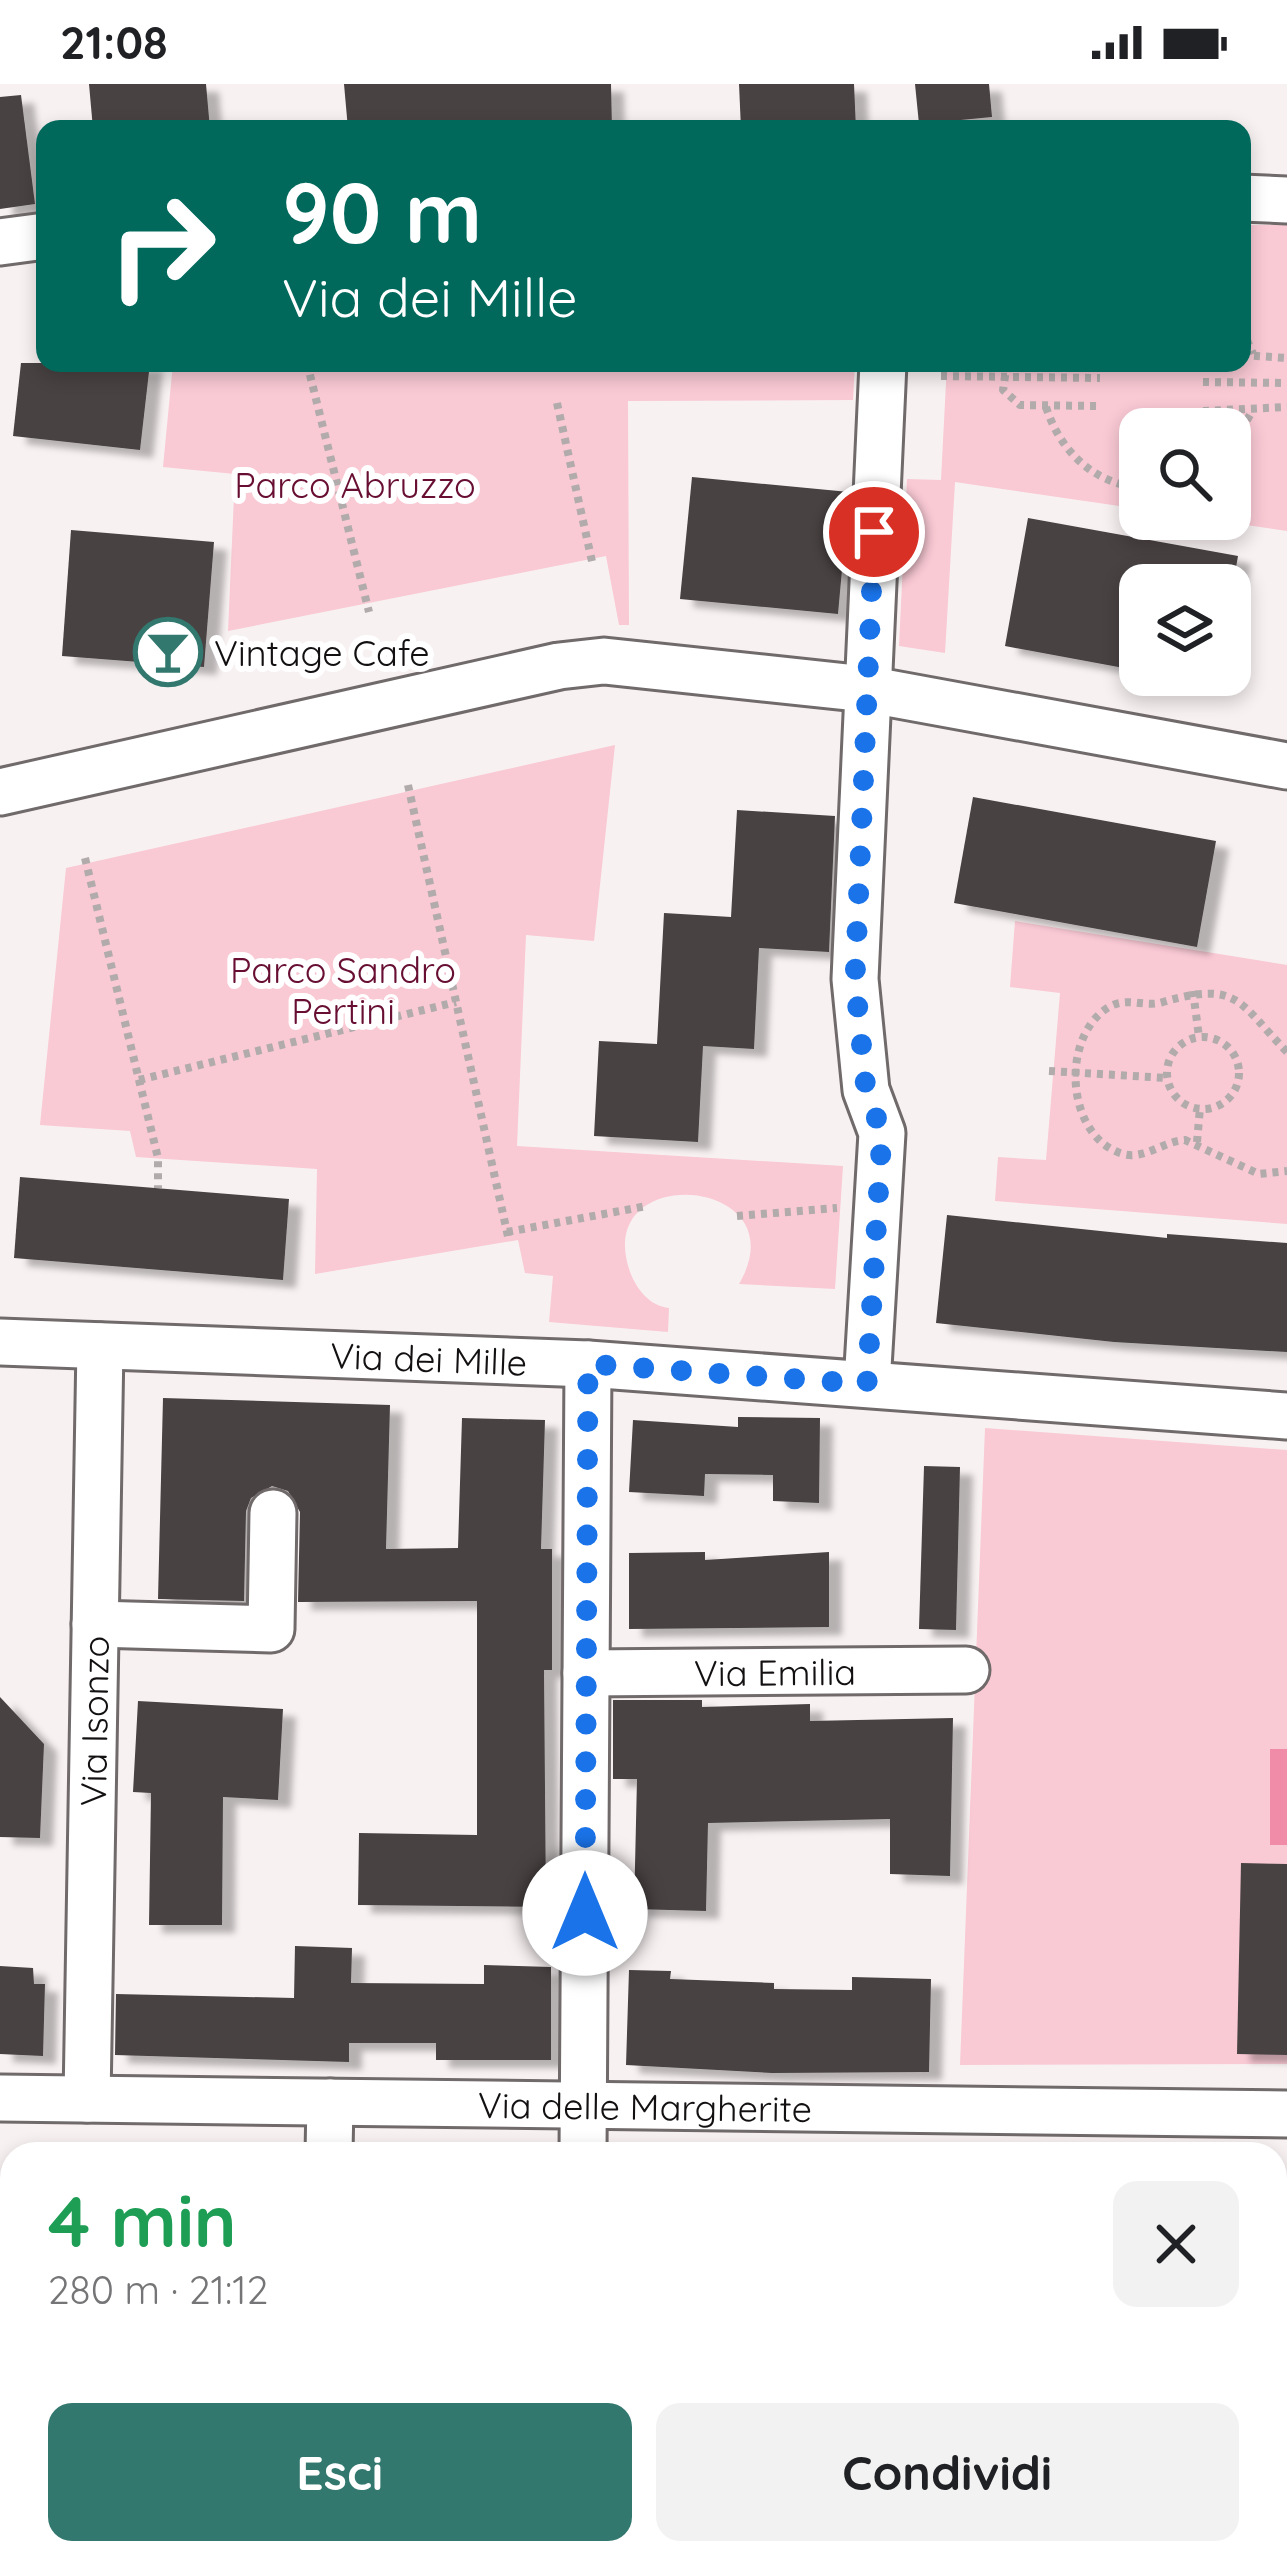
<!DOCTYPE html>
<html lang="it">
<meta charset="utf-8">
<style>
:root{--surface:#fff;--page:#f2f2f2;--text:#202124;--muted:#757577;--accent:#32786f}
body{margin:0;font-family:Quicksand,sans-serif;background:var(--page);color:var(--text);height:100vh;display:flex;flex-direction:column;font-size:45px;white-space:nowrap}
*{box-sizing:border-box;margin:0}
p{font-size:39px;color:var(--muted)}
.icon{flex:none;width:66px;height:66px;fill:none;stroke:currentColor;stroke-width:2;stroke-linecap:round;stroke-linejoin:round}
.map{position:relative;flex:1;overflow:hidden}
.panel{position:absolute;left:0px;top:2058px;width:1287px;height:423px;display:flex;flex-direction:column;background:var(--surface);border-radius:36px 36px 0 0;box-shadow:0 6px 18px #0003}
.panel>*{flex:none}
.banner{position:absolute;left:36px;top:36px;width:1215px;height:252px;border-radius:24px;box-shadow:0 6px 18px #0003;background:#00695c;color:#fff;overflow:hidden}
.controls{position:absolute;left:1119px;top:324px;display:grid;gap:24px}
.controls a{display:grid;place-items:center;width:132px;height:132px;border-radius:24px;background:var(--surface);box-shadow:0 6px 18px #0003;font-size:60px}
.pin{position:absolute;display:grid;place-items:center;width:102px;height:102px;color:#fff;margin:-51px;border:6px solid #fff;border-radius:50%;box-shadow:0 3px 12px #0007}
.me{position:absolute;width:132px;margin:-66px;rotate:0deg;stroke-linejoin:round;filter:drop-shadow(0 0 9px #0008)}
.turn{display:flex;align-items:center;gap:42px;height:252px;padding:0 48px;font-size:54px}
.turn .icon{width:156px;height:156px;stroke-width:2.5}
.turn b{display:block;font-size:84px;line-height:102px}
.round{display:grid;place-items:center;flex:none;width:126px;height:126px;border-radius:24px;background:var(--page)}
.headline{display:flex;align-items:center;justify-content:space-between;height:204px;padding:0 48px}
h1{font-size:72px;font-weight:800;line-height:90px;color:#1e9e55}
.primary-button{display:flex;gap:24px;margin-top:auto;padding:24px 48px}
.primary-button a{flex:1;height:138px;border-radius:24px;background:var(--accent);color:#fff;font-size:48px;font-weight:800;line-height:138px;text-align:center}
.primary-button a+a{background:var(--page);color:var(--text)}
.status{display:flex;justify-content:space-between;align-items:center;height:84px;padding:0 60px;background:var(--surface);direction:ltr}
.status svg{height:33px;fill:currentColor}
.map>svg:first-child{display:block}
.green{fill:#f9c9d4}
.water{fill:#f08ca7}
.building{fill:#484243;filter:url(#shadow)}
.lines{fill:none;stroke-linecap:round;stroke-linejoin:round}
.street-casing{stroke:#706a6b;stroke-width:51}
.path{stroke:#b1abac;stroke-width:8;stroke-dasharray:6 6;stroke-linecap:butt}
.street{stroke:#fff;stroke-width:45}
.route{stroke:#1a73e8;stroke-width:21;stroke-dasharray:0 37.8}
.labels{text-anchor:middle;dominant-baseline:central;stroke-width:12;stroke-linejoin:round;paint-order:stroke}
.park-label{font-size:36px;fill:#670e32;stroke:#fff}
.poi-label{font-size:36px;fill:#131011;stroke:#fff;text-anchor:start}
.street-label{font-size:36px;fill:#131011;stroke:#fff}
</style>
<div class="status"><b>21:08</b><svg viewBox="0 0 49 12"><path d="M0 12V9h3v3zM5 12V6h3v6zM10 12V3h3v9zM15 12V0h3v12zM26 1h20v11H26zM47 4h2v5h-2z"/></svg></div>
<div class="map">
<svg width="1287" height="2480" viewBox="0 0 1287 2480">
<defs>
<filter id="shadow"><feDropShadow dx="13" dy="8" stdDeviation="3" flood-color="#0004"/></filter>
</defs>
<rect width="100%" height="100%" fill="#f8f1f2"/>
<!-- green -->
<g class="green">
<path d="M 1242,141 L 1287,141 L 1287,447 L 1205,435 L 1230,435 L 1230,345 L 1140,345 L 1140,425 L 955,398 L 945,569 L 899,562 L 907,395 L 941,396 L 947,279 L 1242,279 Z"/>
<path d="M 173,279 L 855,279 L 853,316 L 628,317 L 629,541 L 619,541 L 606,472 L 228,547 L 235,390 L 163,383 Z"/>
<path d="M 615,661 L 594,857 L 526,851 L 517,1062 L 843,1082 L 835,1205 L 739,1200 C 802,1092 590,1075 630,1188 C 637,1206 650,1222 669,1224 L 668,1248 L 549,1238 L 553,1192 L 525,1189 L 518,1156 L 315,1190 L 317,1085 L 136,1073 L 130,1047 L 40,1041 L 66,784 Z"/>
<path d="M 1015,837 L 1287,881 L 1287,1140 L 995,1117 L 998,1073 L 1046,1076 L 1060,909 L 1010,903 Z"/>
<path d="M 985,1344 L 1287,1366 L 1287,1980 L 960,1981 Z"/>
</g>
<!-- water -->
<rect class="water" x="1270" y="1665" width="17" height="96"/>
<!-- building -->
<g class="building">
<path d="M 89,0 L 206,0 L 210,45 L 93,45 Z"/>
<path d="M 344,0 L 611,0 L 612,45 L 348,45 Z"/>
<path d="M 739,0 L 854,0 L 856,45 L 741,45 Z"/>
<path d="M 915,0 L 989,0 L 992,33 L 919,40 Z"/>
<path d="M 21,11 L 35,120 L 0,125 L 0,13 Z"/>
<path d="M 21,279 L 150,279 L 140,366 L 13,352 Z"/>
<path d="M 692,393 L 849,408 L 838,530 L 680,515 Z"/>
<path d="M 1028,434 L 1238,472 L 1233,501 L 1140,501 L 1140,587 L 1005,562 Z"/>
<path d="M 71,446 L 214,458 L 204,583 L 62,572 Z"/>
<path d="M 973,713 L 1216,757 L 1197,863 L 954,819 Z"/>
<path d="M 737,726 L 835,732 L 829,868 L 759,864 L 754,965 L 703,962 L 698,1058 L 594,1052 L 599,957 L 657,960 L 664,829 L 731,833 Z"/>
<path d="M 20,1093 L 289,1115 L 283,1196 L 14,1174 Z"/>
<path d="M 947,1131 L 1167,1154 L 1167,1150 L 1287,1159 L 1287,1268 L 1114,1258 L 936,1239 Z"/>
<path d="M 163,1314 L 390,1321 L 386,1465 L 458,1464 L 462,1334 L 545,1336 L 541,1465 L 552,1465 L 552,1586 L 544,1586 L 546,1823 L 358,1821 L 359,1749 L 477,1751 L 477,1517 L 298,1518 L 300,1428 L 288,1407 L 272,1402 L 251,1414 L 246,1427 L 244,1517 L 158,1515 Z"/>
<path d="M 738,1333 L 820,1334 L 819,1419 L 773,1417 L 773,1391 L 705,1390 L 704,1412 L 629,1408 L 633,1336 L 738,1343 Z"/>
<path d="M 924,1382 L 960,1383 L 956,1546 L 919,1545 Z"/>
<path d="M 705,1468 L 705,1476 L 829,1468 L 829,1543 L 629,1545 L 629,1469 Z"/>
<path d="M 0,1613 L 44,1660 L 40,1754 L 0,1753 Z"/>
<path d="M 613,1616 L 702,1616 L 702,1623 L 810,1620 L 810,1637 L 953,1634 L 950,1792 L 890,1790 L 890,1735 L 708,1739 L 706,1827 L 634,1825 L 637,1695 L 613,1695 Z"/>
<path d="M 138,1617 L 283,1625 L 278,1716 L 223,1713 L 222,1841 L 149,1841 L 151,1709 L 133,1708 Z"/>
<path d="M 1241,1779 L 1287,1780 L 1287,1971 L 1237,1970 Z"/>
<path d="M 295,1862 L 352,1864 L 351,1899 L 484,1900 L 484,1881 L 551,1883 L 551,1976 L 436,1976 L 436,1959 L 349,1959 L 349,1978 L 115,1971 L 116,1910 L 294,1914 Z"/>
<path d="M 0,1882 L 33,1884 L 34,1900 L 45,1900 L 43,1972 L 0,1970 Z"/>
<path d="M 629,1886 L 671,1887 L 670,1895 L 774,1899 L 774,1905 L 852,1906 L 852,1893 L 931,1895 L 929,1988 L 772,1989 L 626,1981 Z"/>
</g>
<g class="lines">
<!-- street casing -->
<g class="street-casing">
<g id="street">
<path d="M 1242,114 L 1287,116"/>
<path d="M 0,158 L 45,152"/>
<path d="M 0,708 L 559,582 L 604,577 L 866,605 L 1287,682"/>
<path id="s1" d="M 0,1258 L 588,1280 L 1287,1332"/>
<path d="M 867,1300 L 882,1049 L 866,1006 L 855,895 L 883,279"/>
<path d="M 95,1540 L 271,1545 L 273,1429"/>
<path id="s2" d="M 586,1589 L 966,1586"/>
<path id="s3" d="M 0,2014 L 1287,2030"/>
<path id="s4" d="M 87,2015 L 100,1262"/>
<path d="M 329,2070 L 330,2018"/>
<path d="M 583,2070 L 588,1280"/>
<path d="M 1186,2469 L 1186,2480"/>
<path d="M 324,2480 L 324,2469"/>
<path d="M 576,2480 L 576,2469"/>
<path d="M 774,2480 L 774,2469"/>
</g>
</g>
<!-- path -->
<g class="path">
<path d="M 1242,245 L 1253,270"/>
<path d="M 1242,271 L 1287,274"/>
<path d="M 245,279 L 255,284 L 329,279"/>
<path d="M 307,279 L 369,528"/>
<path d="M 1007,279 L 1003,306 L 1020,321 L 1100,322"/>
<path d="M 941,292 L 1100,294"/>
<path d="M 1203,298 L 1287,299"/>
<path d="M 557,319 L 593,482"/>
<path d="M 1046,323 C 1060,367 1093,399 1140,404"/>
<path d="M 1203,327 L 1287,323"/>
<path d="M 1230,368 L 1252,327"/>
<path d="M 408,701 L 509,1157"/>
<path d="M 85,774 L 158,1074 L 158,1104"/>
<path d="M 1193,907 L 1199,953"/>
<circle cx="1203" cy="989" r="36"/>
<path d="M 1287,968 C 1239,919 1239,896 1163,918 C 1145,924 1128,912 1109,923 C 1060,952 1065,1053 1123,1070 C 1144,1076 1164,1057 1185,1056 L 1259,1090 L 1287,1087"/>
<path d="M 1049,987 L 1167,994"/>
<path d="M 139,996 L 456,918"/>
<path d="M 1197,1058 L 1200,1024"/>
<path d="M 737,1132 L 837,1124"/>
<path d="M 507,1148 L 647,1122"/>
</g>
<!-- street -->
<use href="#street" class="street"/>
</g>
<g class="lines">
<!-- route -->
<path class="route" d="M 585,1829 L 588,1280 L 867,1300 L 882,1049 L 866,1006 L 855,895 L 874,448"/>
</g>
<!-- icons -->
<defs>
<g id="bar-ring" transform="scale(3.45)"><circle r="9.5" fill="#fff" stroke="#32786f" stroke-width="1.5"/><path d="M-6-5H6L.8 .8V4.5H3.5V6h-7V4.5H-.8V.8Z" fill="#32786f"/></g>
</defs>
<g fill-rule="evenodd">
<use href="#bar-ring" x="168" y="568"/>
</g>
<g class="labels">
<!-- park labels -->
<g class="park-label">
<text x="355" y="400">Parco Abruzzo</text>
<text x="343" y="885">Parco Sandro<tspan x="343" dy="41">Pertini</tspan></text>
</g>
<!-- poi labels -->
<g class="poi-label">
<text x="214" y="568">Vintage Cafe</text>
</g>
<!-- street labels -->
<g class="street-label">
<text stroke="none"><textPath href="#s1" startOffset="429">Via dei Mille</textPath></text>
<text stroke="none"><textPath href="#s2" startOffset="189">Via Emilia</textPath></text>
<text stroke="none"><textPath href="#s4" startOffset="378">Via Isonzo</textPath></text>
<text stroke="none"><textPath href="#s3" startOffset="645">Via delle Margherite</textPath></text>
</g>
</g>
</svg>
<div class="controls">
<a><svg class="icon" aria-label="search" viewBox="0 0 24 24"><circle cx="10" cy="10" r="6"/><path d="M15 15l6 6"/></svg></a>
<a><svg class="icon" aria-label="layers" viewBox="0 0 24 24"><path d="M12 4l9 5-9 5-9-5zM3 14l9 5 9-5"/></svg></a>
</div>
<div class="pin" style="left:874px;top:448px;background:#d93025"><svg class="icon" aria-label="arrive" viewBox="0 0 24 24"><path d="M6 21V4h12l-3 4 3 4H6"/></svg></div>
<svg class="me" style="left:585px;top:1829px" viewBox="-20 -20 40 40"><circle r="19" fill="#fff"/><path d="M0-13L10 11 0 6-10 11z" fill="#1a73e8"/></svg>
<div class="banner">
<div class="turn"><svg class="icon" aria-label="right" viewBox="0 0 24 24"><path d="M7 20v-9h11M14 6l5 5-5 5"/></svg><div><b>90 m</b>Via dei Mille</div></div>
</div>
<section class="panel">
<div class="headline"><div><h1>4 min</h1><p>280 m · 21:12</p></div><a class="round"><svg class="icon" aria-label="close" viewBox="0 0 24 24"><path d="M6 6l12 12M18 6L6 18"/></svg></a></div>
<div class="primary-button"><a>Esci</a><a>Condividi</a></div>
</section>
</div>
